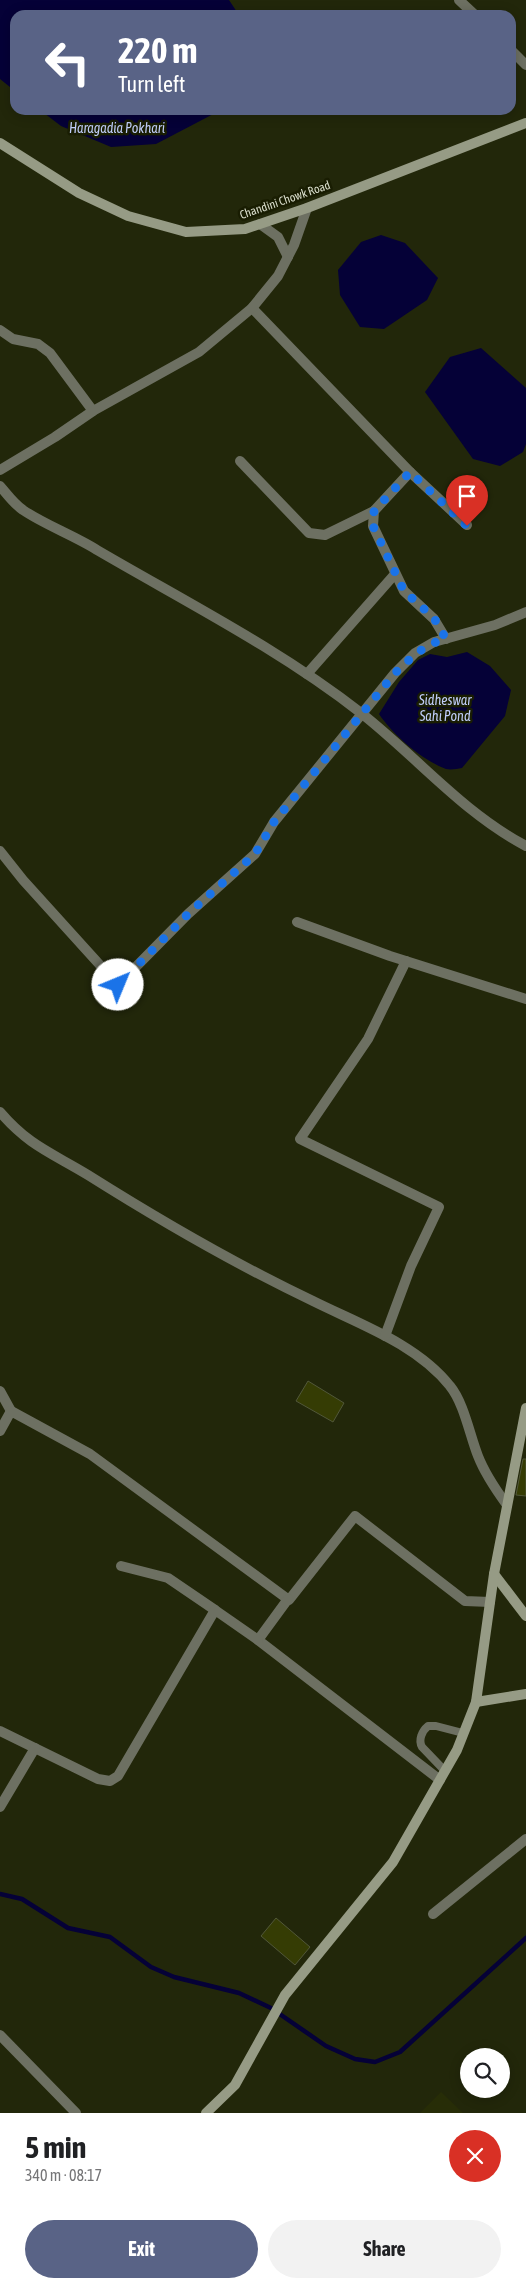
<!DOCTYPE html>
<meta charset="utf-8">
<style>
:root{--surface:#fff;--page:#f2f2f2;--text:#202124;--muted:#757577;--accent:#596386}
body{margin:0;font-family:"Asap Condensed",sans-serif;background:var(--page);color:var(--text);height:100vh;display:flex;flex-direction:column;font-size:19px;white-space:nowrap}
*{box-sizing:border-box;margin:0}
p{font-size:16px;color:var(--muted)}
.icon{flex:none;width:28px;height:28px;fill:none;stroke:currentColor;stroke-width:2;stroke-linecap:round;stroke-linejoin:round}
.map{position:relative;height:2113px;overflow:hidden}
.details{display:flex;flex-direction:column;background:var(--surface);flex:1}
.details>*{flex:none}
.guide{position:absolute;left:10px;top:10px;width:506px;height:105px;border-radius:15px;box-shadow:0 2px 12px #0003;background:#596386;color:#fff;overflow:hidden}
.controls{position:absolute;left:460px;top:2048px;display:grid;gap:10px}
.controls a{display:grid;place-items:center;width:50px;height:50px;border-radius:50%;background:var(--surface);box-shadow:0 2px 12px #0003;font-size:25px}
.pin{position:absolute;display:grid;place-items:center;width:42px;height:42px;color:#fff;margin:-51px -21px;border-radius:50% 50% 50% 0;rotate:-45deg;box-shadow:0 0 5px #0007}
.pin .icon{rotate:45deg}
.me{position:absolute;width:55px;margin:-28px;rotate:45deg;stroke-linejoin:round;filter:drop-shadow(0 0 4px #0008)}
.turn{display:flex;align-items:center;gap:18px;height:105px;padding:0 25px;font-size:22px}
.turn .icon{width:65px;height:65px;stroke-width:2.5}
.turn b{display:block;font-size:35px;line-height:42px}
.round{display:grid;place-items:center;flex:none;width:52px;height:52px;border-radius:26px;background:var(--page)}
.summary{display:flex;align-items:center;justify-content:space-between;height:85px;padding:0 25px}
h1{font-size:30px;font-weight:700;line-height:38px}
.primary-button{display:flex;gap:10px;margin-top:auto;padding:10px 25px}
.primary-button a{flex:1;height:58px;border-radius:30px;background:var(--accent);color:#fff;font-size:20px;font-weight:700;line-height:58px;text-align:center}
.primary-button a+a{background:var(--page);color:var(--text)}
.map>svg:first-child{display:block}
.built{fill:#272d07}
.water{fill:#050137}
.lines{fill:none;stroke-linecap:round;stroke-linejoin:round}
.stream{stroke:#050137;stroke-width:4.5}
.building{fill:#353c04;stroke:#515739}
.lane{stroke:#6d7062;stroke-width:8}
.street{stroke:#6d7062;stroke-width:10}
.secondary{stroke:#969b85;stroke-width:10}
.route{stroke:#1a73e8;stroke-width:9;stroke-dasharray:0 16.2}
.labels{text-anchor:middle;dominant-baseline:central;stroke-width:5;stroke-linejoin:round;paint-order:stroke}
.street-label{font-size:12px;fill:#dadecd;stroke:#191d02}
.water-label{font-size:14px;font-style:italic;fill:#c0cdf8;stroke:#191d02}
</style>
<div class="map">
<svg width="526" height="2113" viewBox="0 0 526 2113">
<rect width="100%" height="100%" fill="#22270a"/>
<!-- built -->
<path class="built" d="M 441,2092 L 463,2113 L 420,2113 Z"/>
<!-- water -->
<g class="water">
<path d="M 0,0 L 229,0 L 239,15 L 15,15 L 15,91 L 0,79 Z"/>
<path d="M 40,110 L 221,110 L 156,144 L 111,147 L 61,126 Z"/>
<path d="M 381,235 L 405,243 L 438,278 L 427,300 L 384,329 L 360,327 L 340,295 L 338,270 L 361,242 Z"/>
<path d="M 481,348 L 526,388 L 526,444 L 523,452 L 500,466 L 473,459 L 425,392 L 450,357 Z"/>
<path d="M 467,652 L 490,666 L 511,690 L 505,716 L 462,768 C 457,769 451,770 446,769 C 422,760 393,735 379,714 L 399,682 L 418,660 L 430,654 L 447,657 Z"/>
</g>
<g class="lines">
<!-- stream -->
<path class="stream" d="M 0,1894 L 22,1899 L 68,1928 L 110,1937 L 151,1967 L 174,1977 L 239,1993 L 271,2008 L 326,2046 L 355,2059 L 375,2062 L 400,2052 L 526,1938"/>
</g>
<!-- building -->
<g class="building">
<path d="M 308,1381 L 344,1403 L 333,1422 L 296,1401 Z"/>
<path d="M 523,1459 L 526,1459 L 526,1496 L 516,1495 Z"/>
<path d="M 276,1918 L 310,1947 L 295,1965 L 261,1936 Z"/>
</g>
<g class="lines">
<!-- lane -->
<path class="lane" d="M 445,1771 L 422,1747 C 418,1740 422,1731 428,1726 L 436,1726 L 463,1733"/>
<!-- street -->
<g class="street">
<path d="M 459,0 L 475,15"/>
<path d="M 511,50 L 526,65"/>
<path d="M 260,224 L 278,237 L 288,257"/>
<path d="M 252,308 L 410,472 L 467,525"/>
<path d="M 0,330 L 13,339 L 38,344 L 50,353 L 93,411"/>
<path d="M 240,461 L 309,533 L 325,535 L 374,511"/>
<path d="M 0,470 L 55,437 L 93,411 L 199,352 L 252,308 L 278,276 L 294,245 L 307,208"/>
<path d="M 410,472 L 374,511 L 373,526 L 404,591 L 434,619 L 446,639"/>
<path d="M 0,486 C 7,494 14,504 23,510 C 43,524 75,536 97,550 C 186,602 279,649 361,713 C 417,757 462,812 526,846"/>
<path d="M 307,674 L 395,574"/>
<path d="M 0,851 L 23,880 L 118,985 L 188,914 L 255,854 L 274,822 L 395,673 L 415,653 L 434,642 L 495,625 L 526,612"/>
<path d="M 297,922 L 390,956 L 526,999"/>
<path d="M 0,1112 C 29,1146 52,1153 88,1175 C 161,1221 235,1264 313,1301 C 359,1324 417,1344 450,1386 C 464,1403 470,1436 478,1456 C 485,1474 496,1490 507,1505"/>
<path d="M 385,1336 L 411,1266 L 439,1207 L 300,1139 L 368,1039 L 406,961"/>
<path d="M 0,1391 L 11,1411"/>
<path d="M 0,1431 L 11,1411 L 90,1454 L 289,1600 L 355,1516 L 465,1601 L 490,1602"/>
<path d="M 121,1566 L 168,1578 L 215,1610"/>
<path d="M 288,1599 L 258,1640 L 440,1780"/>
<path d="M 0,1731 L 98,1779 L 110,1781 L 118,1776 L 215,1610 L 258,1640"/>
<path d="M 0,1807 L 35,1748"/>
<path d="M 433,1914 L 526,1839"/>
<path d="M 0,2035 L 76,2113"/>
</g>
<!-- secondary -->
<g class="secondary">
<path d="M 0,143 L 79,193 L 128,216 L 186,232 L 245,229 L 307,208 L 526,123"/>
<path d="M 494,1574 L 526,1616"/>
<path d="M 476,1702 L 526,1694"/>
<path d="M 206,2113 L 235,2085 L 285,1995 L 393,1862 L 457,1750 L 476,1702 L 494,1574 L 526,1408"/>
</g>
</g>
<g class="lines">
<!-- route -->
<path class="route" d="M 118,985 L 188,914 L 255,854 L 274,822 L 395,673 C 411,658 424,644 446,639 L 434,618 L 404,591 L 373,526 L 374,511 L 410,472 L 467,526"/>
</g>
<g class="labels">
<!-- street labels -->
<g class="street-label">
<text transform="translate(285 200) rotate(-19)">Chandini Chowk Road</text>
</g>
<!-- water labels -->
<g class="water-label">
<text x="117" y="128">Haragadia Pokhari</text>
<text x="445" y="700">Sidheswar<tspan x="445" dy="16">Sahi Pond</tspan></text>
</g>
</g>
</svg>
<div class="controls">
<a><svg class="icon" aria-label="search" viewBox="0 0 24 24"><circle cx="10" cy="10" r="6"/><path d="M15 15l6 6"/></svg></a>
</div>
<div class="pin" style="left:467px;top:526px;background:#d93025"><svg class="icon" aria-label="arrive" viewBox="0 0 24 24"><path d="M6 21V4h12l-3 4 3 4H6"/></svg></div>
<svg class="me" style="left:118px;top:985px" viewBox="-20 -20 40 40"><circle r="19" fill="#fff"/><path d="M0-13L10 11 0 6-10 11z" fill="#1a73e8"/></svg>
<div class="guide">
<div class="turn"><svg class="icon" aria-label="left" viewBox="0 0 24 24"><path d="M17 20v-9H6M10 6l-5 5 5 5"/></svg><div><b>220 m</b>Turn left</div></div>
</div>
</div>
<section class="details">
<div class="summary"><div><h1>5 min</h1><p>340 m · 08:17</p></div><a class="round" style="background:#d93025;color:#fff"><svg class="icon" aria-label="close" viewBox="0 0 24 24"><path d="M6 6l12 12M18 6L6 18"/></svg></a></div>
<div class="primary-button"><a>Exit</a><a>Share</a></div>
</section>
